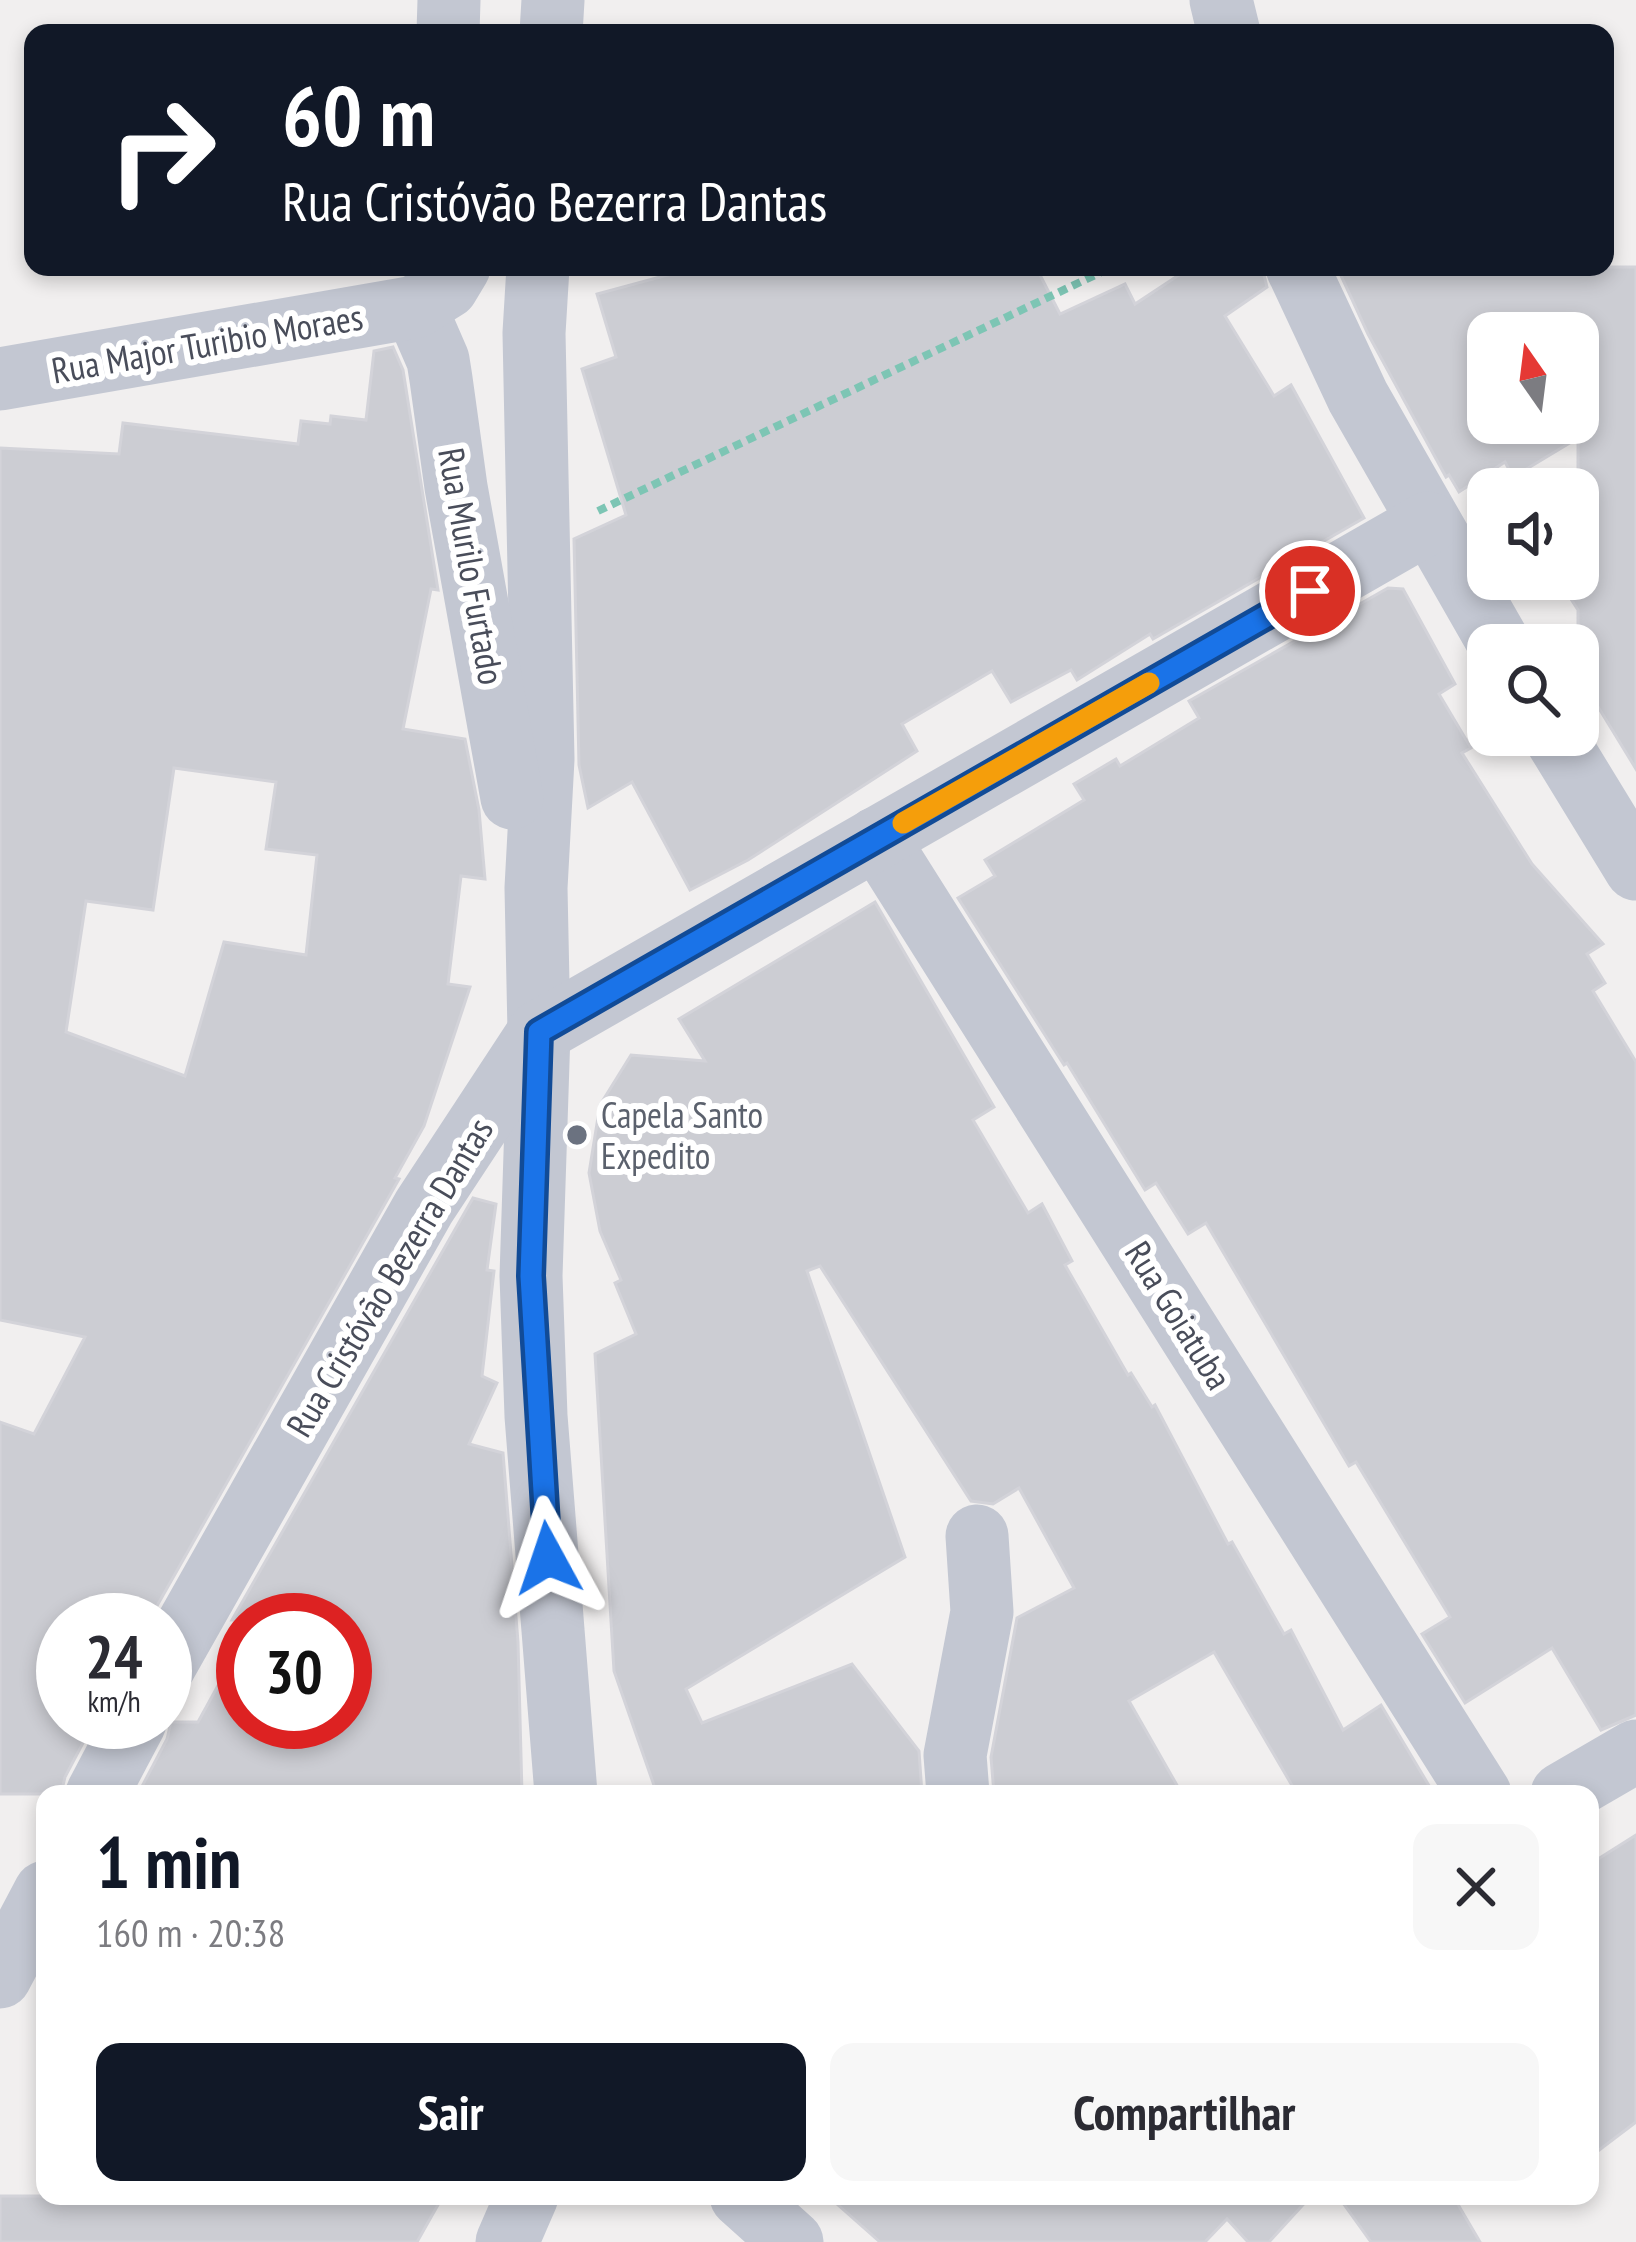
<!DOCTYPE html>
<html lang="pt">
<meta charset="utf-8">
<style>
:root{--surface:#fff;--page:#f7f7f7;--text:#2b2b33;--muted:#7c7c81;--accent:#111827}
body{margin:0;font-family:"PT Sans Narrow",sans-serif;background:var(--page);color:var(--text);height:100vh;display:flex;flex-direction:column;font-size:45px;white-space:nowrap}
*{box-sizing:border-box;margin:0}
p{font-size:39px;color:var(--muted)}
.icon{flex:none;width:66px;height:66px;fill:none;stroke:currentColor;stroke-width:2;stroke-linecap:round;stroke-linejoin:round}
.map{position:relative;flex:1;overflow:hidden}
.details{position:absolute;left:36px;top:1785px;width:1563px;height:420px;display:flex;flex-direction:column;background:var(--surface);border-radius:24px;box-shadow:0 6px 18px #0003}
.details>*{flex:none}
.top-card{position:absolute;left:24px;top:24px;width:1590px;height:252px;border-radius:24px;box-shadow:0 6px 18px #0003;background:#111827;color:#fff;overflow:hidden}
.needle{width:78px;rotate:346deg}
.fabs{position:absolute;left:1467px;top:312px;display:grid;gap:24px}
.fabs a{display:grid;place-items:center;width:132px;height:132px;border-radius:24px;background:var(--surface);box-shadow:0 6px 18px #0003;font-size:60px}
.speed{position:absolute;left:36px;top:1593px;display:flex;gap:24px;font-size:60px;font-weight:700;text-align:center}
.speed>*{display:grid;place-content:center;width:156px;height:156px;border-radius:50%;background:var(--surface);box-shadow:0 6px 18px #0003;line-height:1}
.speed small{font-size:30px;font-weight:400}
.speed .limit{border:18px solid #d22;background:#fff;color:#111}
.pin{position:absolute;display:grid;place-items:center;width:102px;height:102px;color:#fff;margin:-51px;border:6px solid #fff;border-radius:50%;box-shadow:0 3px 12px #0007}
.me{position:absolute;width:132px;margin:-66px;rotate:355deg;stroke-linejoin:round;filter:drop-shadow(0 0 9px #0008)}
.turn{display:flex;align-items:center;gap:42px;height:252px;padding:0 60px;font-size:54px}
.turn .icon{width:156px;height:156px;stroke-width:2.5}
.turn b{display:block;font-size:84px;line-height:102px}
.round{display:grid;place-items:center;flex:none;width:126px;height:126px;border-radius:24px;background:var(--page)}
.head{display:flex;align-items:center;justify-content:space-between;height:204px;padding:0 60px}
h1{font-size:72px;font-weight:600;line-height:90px;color:var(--accent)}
.button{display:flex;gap:24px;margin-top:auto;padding:24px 60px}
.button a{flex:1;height:138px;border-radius:24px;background:var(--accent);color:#fff;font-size:48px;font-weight:600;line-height:138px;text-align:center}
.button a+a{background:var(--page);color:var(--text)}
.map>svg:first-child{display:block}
.building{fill:#cccdd3;stroke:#d3d3d9;stroke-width:3;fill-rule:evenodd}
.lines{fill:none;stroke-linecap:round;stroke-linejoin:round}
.path{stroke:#7dc5b4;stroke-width:8;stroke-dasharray:9 6;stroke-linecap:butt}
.street{stroke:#c3c7d2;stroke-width:63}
.route-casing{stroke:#114b97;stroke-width:30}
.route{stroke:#1a73e8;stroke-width:21}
.slow{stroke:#f59e0b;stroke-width:21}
.worship-dot{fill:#6b7280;stroke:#fff;stroke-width:4.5}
.labels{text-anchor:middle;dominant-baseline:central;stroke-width:12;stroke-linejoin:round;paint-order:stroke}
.street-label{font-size:36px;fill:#494d5a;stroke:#fff}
.worship-label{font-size:36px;fill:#5b616d;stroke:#fff;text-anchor:start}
</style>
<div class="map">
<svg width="1636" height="2242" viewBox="0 0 1636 2242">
<rect width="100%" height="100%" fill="#f1efef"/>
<!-- building -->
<g class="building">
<path d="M 697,267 L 1036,267 L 1060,314 L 1125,284 L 1135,304 L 1191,267 L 1262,267 L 1267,287 L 1225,316 L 1274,396 L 1291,385 L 1364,518 L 1153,639 L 1150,634 L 1077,680 L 1071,670 L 1011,702 L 992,671 L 902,724 L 917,751 L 748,860 L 690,890 L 632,782 L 588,808 L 579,765 L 574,539 L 626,515 L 582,369 L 616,357 L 597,294 Z"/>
<path d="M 1337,267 L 1636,267 L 1636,769 L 1578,674 L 1578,610 L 1558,579 L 1578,579 L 1578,438 L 1513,477 L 1505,462 L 1459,492 L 1449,475 L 1446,477 L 1368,334 ZM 1488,333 L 1578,333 L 1578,423 L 1488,423 Z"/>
<path d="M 393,347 L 403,370 L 438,590 L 431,589 L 403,729 L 465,739 L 479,810 L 485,879 L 461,876 L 448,984 L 470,987 L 424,1126 L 395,1178 L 399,1179 L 149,1620 L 63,1620 L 63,1722 L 94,1722 L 65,1777 L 61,1794 L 0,1794 L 0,1422 L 34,1434 L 85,1337 L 0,1320 L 0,448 L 119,454 L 123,423 L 298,444 L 301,421 L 330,424 L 331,416 L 366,420 L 374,351 ZM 174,768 L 276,782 L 266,849 L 317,855 L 306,955 L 224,942 L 185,1076 L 66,1032 L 86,901 L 153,910 Z"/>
<path d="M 1388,588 L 1403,589 L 1455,684 L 1439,694 L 1471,748 L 1462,753 L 1532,864 L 1603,944 L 1587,954 L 1605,983 L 1593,991 L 1636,1062 L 1636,1715 L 1601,1730 L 1552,1648 L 1465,1703 L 1422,1634 L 1450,1617 L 1356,1462 L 1349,1466 L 1206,1223 L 1188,1234 L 1156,1183 L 1145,1190 L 1067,1063 L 1064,1065 L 958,898 L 995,876 L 985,860 L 1084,800 L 1074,784 L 1116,759 L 1120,766 L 1199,718 L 1189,701 Z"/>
<path d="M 875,902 L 994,1107 L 973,1120 L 1028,1213 L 1042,1204 L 1072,1261 L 1065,1265 L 1128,1375 L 1131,1373 L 1152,1407 L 1155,1405 L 1228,1544 L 1232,1542 L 1284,1634 L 1291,1630 L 1343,1730 L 1381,1705 L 1434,1794 L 1297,1794 L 1214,1652 L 1129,1701 L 1182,1794 L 994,1794 L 991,1757 L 1017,1618 L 1074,1588 L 1019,1488 L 993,1504 L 971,1501 L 820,1266 L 807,1271 L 905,1557 L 686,1689 L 702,1723 L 852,1664 L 919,1751 L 922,1794 L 657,1794 L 614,1671 L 595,1354 L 636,1334 L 615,1283 L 621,1280 L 600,1231 L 589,1173 L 600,1105 L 631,1055 L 705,1061 L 679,1019 Z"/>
<path d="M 473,1198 L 496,1204 L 487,1270 L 494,1271 L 482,1376 L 497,1383 L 469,1444 L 503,1453 L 518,1642 L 522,1794 L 138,1794 L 167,1739 L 171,1722 L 198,1722 L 243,1640 L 243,1722 L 345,1722 L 345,1620 L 232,1620 Z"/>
<path d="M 1636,1835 L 1636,2122 L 1590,2157 L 1590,1864 Z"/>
<path d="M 0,2196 L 443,2196 L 417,2242 L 0,2242 Z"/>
<path d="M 828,2196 L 1311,2196 L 1269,2242 L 1248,2242 L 1227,2219 L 1205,2242 L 880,2242 Z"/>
<path d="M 1338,2196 L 1453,2196 L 1480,2242 L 1371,2242 Z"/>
</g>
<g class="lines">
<!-- path -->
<path class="path" d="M 598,511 L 1112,267"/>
<!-- street -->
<g class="street">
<path d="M 1221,0 L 1229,33"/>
<path d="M 448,33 L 449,0"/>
<path d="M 551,33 L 553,0"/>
<path d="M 538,267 L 534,333 L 543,759 L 536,888 L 539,1032 L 531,1276 L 536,1416 L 566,1794"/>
<path d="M 1297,267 L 1358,397 L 1500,645"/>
<path d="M 415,307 L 438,360 L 441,379 L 456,487 L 512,798"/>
<path d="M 0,379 L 415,307 L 447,287 L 459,267"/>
<path d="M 1554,735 L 1636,869"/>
<path d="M 877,838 L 1480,1794"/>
<path d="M 165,1665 L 424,1207 L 539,1032 L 1428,523"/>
<path d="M 97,1794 L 135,1722"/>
<path d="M 958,1794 L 955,1755 L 982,1612 L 977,1536"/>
<path d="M 1562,1794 L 1636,1751"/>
<path d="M 0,1977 L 45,1892"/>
<path d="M 741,2196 L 792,2242"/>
<path d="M 507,2242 L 527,2196"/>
</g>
</g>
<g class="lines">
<!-- route casing -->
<g class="route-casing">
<path id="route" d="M 548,1558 L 531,1276 L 539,1032 L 1310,591"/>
</g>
<!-- route -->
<use href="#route" class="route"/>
<!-- slow -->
<path class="slow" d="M 903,823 L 1149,683"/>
</g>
<!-- markers -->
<circle class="worship-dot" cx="577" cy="1135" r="12"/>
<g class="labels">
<!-- street labels -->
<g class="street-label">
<text transform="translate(207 343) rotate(-10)">Rua Major Turibio Moraes</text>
<text transform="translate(472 566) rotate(80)">Rua Murilo Furtado</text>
<text transform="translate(389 1277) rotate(-59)">Rua Cristóvão Bezerra Dantas</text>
<text transform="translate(1179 1315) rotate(58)">Rua Goiatuba</text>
</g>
<!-- worship labels -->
<g class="worship-label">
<text x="601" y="1114">Capela Santo<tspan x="601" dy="41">Expedito</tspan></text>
</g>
</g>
</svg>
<div class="fabs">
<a><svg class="needle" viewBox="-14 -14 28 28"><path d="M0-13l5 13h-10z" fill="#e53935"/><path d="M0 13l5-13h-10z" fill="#7c7c81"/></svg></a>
<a><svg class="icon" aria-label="sound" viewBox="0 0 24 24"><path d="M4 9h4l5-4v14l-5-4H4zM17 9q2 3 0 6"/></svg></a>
<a><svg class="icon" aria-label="search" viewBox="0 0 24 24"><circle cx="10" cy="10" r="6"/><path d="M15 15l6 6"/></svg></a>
</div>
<div class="speed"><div>24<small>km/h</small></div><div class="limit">30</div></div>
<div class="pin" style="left:1310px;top:591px;background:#d93025"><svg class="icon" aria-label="arrive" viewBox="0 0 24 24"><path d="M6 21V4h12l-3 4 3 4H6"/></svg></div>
<svg class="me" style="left:548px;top:1558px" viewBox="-20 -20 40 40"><path d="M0-17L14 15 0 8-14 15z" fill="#1a73e8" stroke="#fff" stroke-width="4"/></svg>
<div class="top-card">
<div class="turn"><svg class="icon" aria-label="right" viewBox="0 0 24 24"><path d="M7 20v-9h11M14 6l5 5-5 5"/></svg><div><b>60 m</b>Rua Cristóvão Bezerra Dantas</div></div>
</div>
<section class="details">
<div class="head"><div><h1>1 min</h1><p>160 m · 20:38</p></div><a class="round"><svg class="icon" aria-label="close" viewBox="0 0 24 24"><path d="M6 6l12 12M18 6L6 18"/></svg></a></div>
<div class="button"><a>Sair</a><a>Compartilhar</a></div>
</section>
</div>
